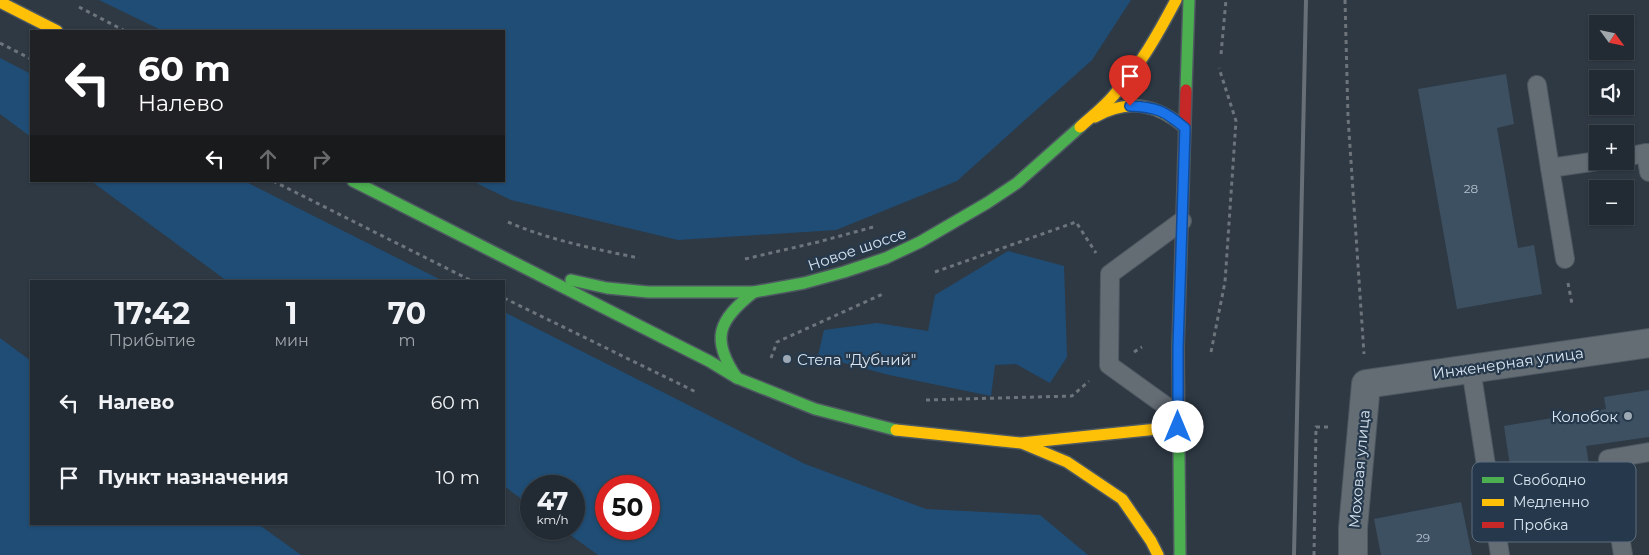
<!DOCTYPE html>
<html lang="ru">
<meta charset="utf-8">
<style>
:root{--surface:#222b33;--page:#2e373f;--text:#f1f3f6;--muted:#a2a7ac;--line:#3f474e}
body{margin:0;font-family:Montserrat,sans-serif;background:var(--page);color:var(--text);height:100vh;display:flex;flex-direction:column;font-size:19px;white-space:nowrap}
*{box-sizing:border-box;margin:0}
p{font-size:16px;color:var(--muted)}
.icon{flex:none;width:28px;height:28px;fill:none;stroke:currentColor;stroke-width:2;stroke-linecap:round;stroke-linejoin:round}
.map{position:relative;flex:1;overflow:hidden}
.details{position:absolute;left:30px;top:280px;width:475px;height:245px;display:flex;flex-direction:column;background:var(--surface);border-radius:0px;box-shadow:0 1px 4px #0004,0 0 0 1px var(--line)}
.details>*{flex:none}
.guide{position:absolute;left:30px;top:30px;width:475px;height:152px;border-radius:0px;box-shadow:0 1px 4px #0004,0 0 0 1px var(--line);background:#202124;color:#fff;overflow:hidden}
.needle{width:32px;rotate:123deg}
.fabs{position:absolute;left:1589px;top:15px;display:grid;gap:10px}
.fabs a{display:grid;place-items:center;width:45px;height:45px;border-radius:0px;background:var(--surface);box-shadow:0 1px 4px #0004,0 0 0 1px var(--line);font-size:25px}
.speed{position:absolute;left:520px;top:475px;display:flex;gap:10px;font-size:25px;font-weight:700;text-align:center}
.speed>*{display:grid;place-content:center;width:65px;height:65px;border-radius:50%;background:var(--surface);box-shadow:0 1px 4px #0004,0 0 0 1px var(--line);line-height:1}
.speed small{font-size:12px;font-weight:400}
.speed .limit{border:8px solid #d22;background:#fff;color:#111}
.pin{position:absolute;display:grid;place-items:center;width:42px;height:42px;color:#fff;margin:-51px -21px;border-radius:50% 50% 50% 0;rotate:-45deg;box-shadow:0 0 5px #0007}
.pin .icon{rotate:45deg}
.me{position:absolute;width:55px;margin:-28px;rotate:0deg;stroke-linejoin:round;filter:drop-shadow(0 0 4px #0008)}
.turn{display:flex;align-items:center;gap:18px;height:105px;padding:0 25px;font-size:22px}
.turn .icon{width:65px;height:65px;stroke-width:2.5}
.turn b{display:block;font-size:35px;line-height:42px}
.lanes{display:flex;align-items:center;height:48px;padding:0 25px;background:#0003;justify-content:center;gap:25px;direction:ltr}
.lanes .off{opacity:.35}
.eta{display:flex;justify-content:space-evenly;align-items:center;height:85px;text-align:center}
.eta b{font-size:30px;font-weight:700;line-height:35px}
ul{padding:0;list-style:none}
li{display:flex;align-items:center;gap:15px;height:75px;padding:0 25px}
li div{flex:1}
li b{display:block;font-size:19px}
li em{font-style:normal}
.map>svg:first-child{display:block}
.green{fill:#204d75;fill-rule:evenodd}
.building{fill:#3d5061}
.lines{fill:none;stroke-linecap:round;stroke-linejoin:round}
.lane-casing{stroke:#4e5861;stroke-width:20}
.street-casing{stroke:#4e5861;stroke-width:30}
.fast-casing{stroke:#4e5861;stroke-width:14}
.slow-casing{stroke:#4e5861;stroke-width:14}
.jam-casing{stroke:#4e5861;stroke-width:14}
.path{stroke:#6d747b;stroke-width:3;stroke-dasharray:4 4;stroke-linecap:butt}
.lane{stroke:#646c74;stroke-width:18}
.street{stroke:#646c74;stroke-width:28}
.fast{stroke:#4caf50;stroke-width:11}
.slow{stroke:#ffc107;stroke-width:11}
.jam{stroke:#c62828;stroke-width:11}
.rail{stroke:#686f77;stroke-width:4}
.route-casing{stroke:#114b97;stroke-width:12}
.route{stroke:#1a73e8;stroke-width:9}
.poi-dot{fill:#9da9b4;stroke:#26394c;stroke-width:2}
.labels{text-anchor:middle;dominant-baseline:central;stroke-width:4.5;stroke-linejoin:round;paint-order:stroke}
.number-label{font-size:12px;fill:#b2c0cd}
.street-label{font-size:15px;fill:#d9e5f1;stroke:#26394c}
.poi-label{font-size:15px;fill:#d9e5f1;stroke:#26394c;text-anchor:start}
.key{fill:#26394c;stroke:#5c6d7e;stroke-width:1}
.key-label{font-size:14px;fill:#d9e5f1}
</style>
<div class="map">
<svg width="1649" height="555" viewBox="0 0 1649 555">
<rect width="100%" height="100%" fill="#2e3944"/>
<!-- green -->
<g class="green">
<path d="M 99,0 L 1131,0 L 1092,60 L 957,181 L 836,230 L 678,240 L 511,200 L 472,181 L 504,181 L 504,31 L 163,31 Z"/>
<path d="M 0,58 L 31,74 L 31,137 L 0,114 Z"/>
<path d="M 91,181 L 244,181 L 443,281 L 227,281 Z"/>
<path d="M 1008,251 L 1064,266 L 1067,357 L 1050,383 L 1016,364 L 995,365 L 991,396 L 889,375 L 818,356 L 824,330 L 877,323 L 928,331 L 935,295 Z"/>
<path d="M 504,312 L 805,464 L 926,509 L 1040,515 L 1088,555 L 598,555 L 562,529 L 574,529 L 574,486 L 531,486 L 531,506 L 504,486 ZM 606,486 L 649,486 L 649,529 L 606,529 Z"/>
<path d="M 0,338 L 31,361 L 31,524 L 258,524 L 301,555 L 0,555 Z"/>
</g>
<!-- building -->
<g class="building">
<path d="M 1506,74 L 1514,124 L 1497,128 L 1518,248 L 1534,245 L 1542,294 L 1457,309 L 1418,89 Z"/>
<path d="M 1649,390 L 1649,437 L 1586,446 L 1595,501 L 1517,513 L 1504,426 L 1606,409 L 1604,397 Z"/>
<path d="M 1461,502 L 1472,555 L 1381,555 L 1374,519 Z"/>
</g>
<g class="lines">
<!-- lane casing -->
<g class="lane-casing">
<g id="lane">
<path d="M 1537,85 L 1550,168"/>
<path d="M 1649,153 L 1646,153 L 1649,172"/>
<path d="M 1625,157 L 1646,153"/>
<path d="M 1565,259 L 1550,168 L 1598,161"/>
<path d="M 1471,369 L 1500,555"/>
<path d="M 1177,414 L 1109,365 L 1110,274 L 1182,221"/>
<path d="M 1623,555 L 1608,459 L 1649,452"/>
</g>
</g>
<!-- street casing -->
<g class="street-casing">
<path id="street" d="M 1353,555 L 1353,528 L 1366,384 L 1649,343"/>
</g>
<!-- fast casing -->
<g class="fast-casing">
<g id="fast">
<path d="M 1186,90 L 1189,0"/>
<path d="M 353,181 L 709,361 L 737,378 L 815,409 L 896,430"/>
<path d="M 571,280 L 607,288 L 648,292 L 754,292 L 804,283 L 844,272 L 886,258 L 920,242 L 987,203 L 1017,183 L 1080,127"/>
<path d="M 737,378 C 710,339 718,320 754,292"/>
<path d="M 1180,555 L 1178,348 L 1181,253"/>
</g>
</g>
<!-- slow casing -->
<g class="slow-casing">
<g id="slow">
<path d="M 0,2 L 57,31"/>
<path d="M 1095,117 C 1128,98 1157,104 1185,128"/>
<path d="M 1080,127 C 1091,117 1104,107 1114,95 C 1140,66 1158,34 1176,0"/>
<path d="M 896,430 L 1021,443 L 1177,427"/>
<path d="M 1024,444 L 1067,462 L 1122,499 L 1151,541 L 1158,555"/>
</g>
</g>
<!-- jam casing -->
<g class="jam-casing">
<path id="jam" d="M 1181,253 L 1186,90"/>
</g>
<!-- path -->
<g class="path">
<path d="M 1345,0 L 1348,117 L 1364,354"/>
<path d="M 79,7 L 125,31"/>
<path d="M 0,43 L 31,59"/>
<path d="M 1221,54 L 1226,0"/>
<path d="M 273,181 L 472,281"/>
<path d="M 508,222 C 549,240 595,249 639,258"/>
<path d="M 745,259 L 818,242 L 877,226"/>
<path d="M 935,272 L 1076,222 L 1096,253"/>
<path d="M 1568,283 L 1572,304"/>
<path d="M 504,298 L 698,393"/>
<path d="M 1134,352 L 1142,347"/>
<path d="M 1211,352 L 1225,282 L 1236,121 L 1219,68"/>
<path d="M 771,358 L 777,342 L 885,293"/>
<path d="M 926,400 L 1072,396 L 1089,381"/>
<path d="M 1314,555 L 1316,427 L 1330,427"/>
</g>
<!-- lane -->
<use href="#lane" class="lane"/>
<!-- street -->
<use href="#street" class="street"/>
<!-- fast -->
<use href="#fast" class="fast"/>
<!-- slow -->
<use href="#slow" class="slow"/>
<!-- jam -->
<use href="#jam" class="jam"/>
<!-- rail -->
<path class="rail" d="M 1294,555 L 1306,0"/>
</g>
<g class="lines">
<!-- route casing -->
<g class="route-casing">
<path id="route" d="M 1130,106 C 1156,107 1165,111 1185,128 L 1178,348 L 1178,427"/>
</g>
<!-- route -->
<use href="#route" class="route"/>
</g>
<!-- markers -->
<g class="poi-dot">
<circle cx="787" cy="359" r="5"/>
<circle cx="1628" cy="416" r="5"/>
</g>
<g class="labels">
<!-- number labels -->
<g class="number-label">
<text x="1471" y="188">28</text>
<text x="1423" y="537">29</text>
</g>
<!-- street labels -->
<g class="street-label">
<text transform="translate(857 249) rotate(-19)">Новое шоссе</text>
<text transform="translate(1508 363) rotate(-8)">Инженерная улица</text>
<text transform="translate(1359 469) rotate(-85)">Моховая улица</text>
</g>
<!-- poi labels -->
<g class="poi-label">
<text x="797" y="359">Стела "Дубний"</text>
<text x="1618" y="416" text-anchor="end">Колобок</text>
</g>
</g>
<!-- legend -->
<rect x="1472" y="462" width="164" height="80" rx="8" class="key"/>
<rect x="1482" y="477" width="22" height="6" fill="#4caf50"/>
<rect x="1482" y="499" width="22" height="7" fill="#ffc107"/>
<rect x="1482" y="522" width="22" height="6" fill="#c62828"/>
<g class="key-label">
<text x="1513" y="485">Свободно</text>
<text x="1513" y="507">Медленно</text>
<text x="1513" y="530">Пробка</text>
</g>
</svg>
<div class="fabs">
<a><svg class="needle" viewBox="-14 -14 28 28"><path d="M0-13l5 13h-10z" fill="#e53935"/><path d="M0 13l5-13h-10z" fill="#a2a7ac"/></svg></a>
<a><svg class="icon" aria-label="sound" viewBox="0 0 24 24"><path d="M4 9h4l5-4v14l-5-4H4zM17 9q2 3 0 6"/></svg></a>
<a>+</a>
<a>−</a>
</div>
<div class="speed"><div>47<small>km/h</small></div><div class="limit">50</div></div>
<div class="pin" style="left:1130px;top:106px;background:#d93025"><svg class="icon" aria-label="arrive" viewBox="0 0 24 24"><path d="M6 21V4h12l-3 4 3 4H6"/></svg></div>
<svg class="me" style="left:1178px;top:427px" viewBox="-20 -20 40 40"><circle r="19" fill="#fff"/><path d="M0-13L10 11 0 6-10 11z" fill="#1a73e8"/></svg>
<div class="guide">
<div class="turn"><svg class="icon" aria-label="left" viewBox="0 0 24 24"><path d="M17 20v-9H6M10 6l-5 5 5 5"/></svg><div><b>60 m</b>Налево</div></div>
<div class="lanes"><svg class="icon" aria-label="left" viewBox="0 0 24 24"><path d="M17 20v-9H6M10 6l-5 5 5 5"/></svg><svg class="icon off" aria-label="ahead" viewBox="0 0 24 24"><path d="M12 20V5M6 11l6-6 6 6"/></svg><svg class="icon off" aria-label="right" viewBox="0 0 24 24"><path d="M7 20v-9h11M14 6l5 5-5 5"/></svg></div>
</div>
<section class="details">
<div class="eta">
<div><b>17:42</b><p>Прибытие</p></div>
<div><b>1</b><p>мин</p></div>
<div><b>70</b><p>m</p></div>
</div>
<ul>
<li><svg class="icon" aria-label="left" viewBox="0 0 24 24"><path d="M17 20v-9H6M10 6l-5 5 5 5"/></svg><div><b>Налево</b></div><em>60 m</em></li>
<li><svg class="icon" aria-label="arrive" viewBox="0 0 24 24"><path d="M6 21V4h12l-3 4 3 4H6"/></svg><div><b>Пункт назначения</b></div><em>10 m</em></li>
</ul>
</section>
</div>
